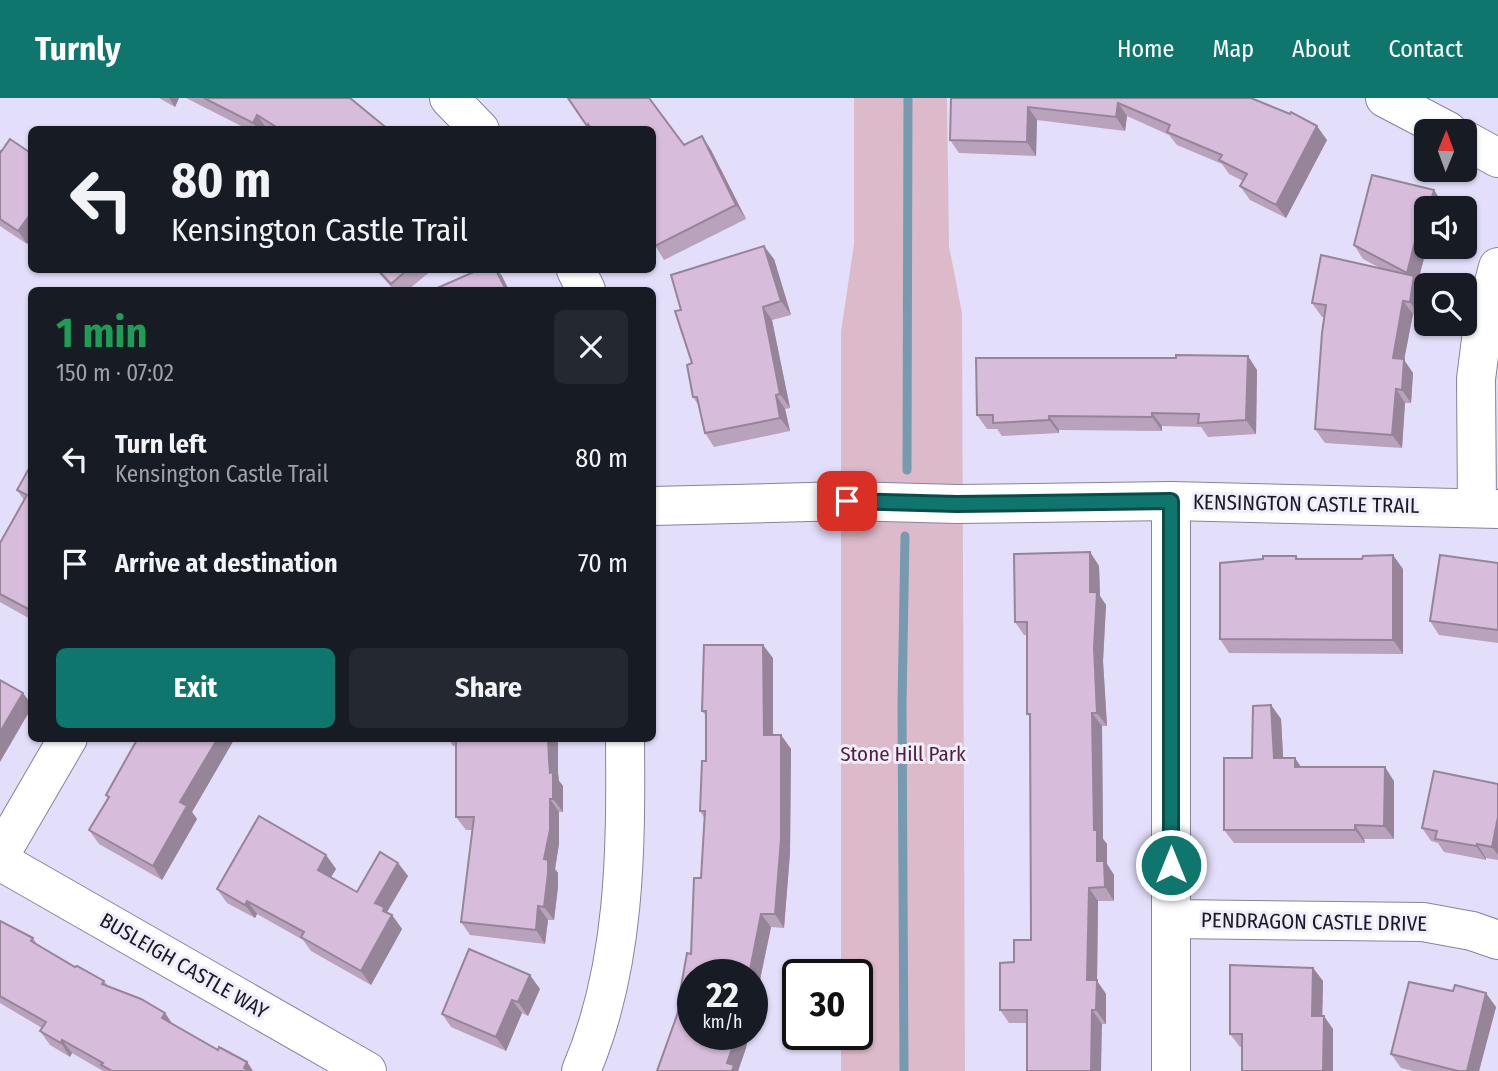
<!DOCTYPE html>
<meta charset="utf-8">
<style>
:root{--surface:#171b24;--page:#242831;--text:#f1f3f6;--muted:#9ea1a6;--accent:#0f766e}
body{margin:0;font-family:"Fira Sans Condensed",sans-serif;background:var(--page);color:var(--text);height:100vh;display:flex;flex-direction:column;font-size:26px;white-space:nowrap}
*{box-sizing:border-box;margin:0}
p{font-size:23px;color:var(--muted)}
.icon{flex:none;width:38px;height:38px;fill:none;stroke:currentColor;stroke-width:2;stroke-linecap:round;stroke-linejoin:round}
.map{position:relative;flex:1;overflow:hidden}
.panel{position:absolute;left:28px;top:189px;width:628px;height:455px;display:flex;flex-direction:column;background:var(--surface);border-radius:10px;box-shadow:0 2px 5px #0004}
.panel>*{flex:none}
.banner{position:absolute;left:28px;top:28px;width:628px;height:147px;border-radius:10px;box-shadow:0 2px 5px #0004;background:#171b24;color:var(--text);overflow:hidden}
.needle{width:46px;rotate:1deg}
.tools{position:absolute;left:1414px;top:21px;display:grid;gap:14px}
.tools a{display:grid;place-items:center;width:63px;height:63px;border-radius:10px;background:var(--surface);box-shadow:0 2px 5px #0004;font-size:35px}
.speed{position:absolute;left:677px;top:861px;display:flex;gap:14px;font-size:35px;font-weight:700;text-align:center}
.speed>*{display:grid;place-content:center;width:91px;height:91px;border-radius:50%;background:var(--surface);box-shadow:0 2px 5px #0004;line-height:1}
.speed small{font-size:18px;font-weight:400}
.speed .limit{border:4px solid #111;border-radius:10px;background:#fff;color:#111}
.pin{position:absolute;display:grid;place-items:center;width:60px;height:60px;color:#fff;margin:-30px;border-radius:14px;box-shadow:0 4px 10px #0006}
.me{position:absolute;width:77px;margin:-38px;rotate:0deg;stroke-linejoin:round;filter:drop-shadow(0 0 5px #0008)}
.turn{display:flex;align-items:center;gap:24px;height:147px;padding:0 28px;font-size:32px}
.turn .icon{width:91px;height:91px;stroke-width:2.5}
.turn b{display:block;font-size:49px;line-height:60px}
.round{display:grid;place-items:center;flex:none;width:74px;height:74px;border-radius:10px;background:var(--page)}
.headline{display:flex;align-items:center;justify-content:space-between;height:119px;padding:0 28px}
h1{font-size:42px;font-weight:700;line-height:52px;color:#1e9e55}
.primary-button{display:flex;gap:14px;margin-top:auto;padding:14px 28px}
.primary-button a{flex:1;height:80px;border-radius:10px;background:var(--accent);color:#fff;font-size:28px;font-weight:700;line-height:80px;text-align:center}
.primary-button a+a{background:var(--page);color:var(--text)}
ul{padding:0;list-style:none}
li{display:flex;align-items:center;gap:21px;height:105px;padding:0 28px}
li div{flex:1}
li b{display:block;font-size:26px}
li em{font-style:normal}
header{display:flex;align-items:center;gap:42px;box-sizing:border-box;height:98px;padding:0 35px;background:var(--accent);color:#fff}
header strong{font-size:33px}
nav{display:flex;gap:38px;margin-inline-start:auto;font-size:24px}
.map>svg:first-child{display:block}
.green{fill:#ddbac9}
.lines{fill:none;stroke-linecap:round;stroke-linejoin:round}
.stream{stroke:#769bb1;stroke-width:9}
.minor-casing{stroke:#8781a2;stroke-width:40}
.minor{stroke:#fff;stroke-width:38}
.wall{fill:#b9a2bc}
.shaded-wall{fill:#968499}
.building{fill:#d7bcdb;stroke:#968499;stroke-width:2}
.route-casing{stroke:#0a4d48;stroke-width:18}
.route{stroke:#0f766e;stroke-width:12}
.labels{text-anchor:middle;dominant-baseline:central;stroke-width:6;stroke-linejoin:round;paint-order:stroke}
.street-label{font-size:21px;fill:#1c1926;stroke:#f0eefc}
.park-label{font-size:21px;fill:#521f39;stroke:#f0eefc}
</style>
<header>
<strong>Turnly</strong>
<nav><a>Home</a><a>Map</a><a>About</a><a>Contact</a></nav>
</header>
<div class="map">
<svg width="1498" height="973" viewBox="0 0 1498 973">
<rect width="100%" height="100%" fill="#e3dffb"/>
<!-- green -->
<path class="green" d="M 854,0 L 947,0 L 949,148 L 962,215 L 965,973 L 841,973 L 841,936 L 858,936 L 858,877 L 841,877 L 841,234 L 854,146 Z"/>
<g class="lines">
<!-- stream -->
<g class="stream">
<path d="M 907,372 L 908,0"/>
<path d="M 904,973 L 902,606 L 905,438"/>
</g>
<!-- minor casing -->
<g class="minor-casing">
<g id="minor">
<path d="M 449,0 L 480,32"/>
<path d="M 1385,0 L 1448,33"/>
<path d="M 1465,42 L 1498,60"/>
<path d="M 576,172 L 586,192"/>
<path d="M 653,408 L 847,403 L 957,406 L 1171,403 L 1498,411"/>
<path d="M 1477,410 L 1476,281 L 1483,226 L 1498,169"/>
<path d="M 0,757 L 68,640"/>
<path d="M 0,763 L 367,973"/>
<path d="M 1171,821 L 1423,824 L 1472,833 L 1498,842"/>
<path d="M 581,973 C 626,868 626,752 625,640"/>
<path d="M 1171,973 L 1171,403"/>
</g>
</g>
<!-- minor -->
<use href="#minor" class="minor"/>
</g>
<!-- wall -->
<g class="wall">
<path d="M 159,0 L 179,0 L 175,9 Z"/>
<path d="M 186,0 L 350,0 L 389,32 L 249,32 Z"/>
<path d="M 568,0 L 649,0 L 684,47 L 702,38 L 711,52 L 746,121 L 664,162 L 653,144 L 653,32 L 589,32 Z"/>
<path d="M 951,0 L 1251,0 L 1327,42 L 1286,120 L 1250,102 L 1240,88 L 1243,83 L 1229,76 L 1222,66 L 1177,47 L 1169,37 L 1127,18 L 1125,33 L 1037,22 L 1036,58 L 959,55 L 950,42 Z"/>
<path d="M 0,53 L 1,54 L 27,146 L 0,128 Z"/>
<path d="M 1434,92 L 1443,106 L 1426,110 L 1427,149 L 1418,183 L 1424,191 L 1419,217 L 1413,216 L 1404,262 L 1413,275 L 1411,305 L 1405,305 L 1402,350 L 1325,345 L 1315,331 L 1324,219 L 1322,219 L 1312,205 L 1382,171 L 1363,161 L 1354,147 Z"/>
<path d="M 774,161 L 791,217 L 772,222 L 790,310 L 785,311 L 790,333 L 714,349 L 705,335 L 699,308 L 693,299 L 692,265 L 681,212 Z"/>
<path d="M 376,172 L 432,172 L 408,192 L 394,192 Z"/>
<path d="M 1257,272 L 1256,336 L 1208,339 L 1201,329 L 1162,328 L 1162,333 L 1059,332 L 1059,335 L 1002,338 L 997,331 L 987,331 L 977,317 Z"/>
<path d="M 32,365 L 32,522 L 0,504 L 0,445 L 24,402 L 17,392 Z"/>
<path d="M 1090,454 L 1099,468 L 1100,498 L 1106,507 L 1103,563 L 1107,628 L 1102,628 L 1103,741 L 1107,746 L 1107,766 L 1114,777 L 1114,803 L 1098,803 L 1097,883 L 1106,896 L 1106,926 L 1009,925 L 1000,912 L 1014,864 L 1031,842 L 1030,619 L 1027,616 L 1027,537 L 1024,537 L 1015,524 Z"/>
<path d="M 1296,458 L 1299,461 L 1403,471 L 1403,556 L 1229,555 L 1220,541 L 1263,461 Z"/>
<path d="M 1498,465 L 1498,545 L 1439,537 L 1430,523 Z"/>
<path d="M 773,560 L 773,637 L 781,637 L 791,651 L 790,755 L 784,830 L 771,829 L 752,920 L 752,877 L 746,950 L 738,973 L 678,905 L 691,856 L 701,780 L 705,721 L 700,713 L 706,663 L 706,618 L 702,613 Z"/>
<path d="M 1271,607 L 1281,621 L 1283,660 L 1295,660 L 1301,669 L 1394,683 L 1394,741 L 1364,741 L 1365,745 L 1234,745 L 1224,732 L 1252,660 Z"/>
<path d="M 138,640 L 235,640 L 192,714 L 197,721 L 162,782 L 99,746 L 89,732 L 108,700 L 106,697 Z"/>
<path d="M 448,640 L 558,640 L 558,675 L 559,683 L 563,688 L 563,714 L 559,714 L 559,746 L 555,771 L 558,775 L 558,789 L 554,822 L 548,822 L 545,846 L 470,837 L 461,824 L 472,732 L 466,732 L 456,719 L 456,648 L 453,648 Z"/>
<path d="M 1498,686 L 1498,762 L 1486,760 L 1486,762 L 1444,754 L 1438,745 L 1431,743 L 1422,730 Z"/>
<path d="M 326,757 L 336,771 L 331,779 L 357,794 L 398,765 L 408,778 L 387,814 L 392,817 L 402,831 L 371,887 L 311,853 L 303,842 L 257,816 L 255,820 L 227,805 L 217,791 Z"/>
<path d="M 0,823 L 33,840 L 37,846 L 75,869 L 104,883 L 108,888 L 165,915 L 172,925 L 218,952 L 247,964 L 253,973 L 103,973 L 72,955 L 70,959 L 50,947 L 40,933 L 42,930 L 0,905 Z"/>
<path d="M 1313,870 L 1323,883 L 1322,918 L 1333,931 L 1240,949 L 1230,936 Z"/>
<path d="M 540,891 L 528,918 L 522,915 L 506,953 L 451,929 L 442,916 Z"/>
<path d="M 1453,893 L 1496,909 L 1479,973 L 1413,973 L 1401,970 L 1391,956 Z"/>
</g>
<!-- shaded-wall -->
<g class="shaded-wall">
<path d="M 169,0 L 179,0 L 175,9 Z"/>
<path d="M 1118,5 L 1127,18 L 1125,33 L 1116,19 Z"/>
<path d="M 1028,9 L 1037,22 L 1036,58 L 1027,44 Z"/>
<path d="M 257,17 L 267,31 L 266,32 L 258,32 L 253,25 Z"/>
<path d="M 1317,28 L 1327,42 L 1286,120 L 1276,107 Z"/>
<path d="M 702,38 L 711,52 L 746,121 L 736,107 Z"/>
<path d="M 1434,92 L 1443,106 L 1442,110 L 1429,110 Z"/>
<path d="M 31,114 L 32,140 L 27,146 L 18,133 Z"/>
<path d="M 1421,120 L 1426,127 L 1427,149 L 1418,183 L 1424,191 L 1419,217 L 1410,204 L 1413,183 L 1407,175 Z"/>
<path d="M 764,148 L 774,161 L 791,217 L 781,203 Z"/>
<path d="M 496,172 L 497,172 L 502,178 L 509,192 L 506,192 Z"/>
<path d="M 1403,203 L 1413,216 L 1404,262 L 1413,275 L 1411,305 L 1402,292 L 1393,260 Z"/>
<path d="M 763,209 L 772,222 L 790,310 L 780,296 Z"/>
<path d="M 1248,258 L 1257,272 L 1256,336 L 1246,322 Z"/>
<path d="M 1396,291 L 1405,305 L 1402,350 L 1392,337 Z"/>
<path d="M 776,297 L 785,311 L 790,333 L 780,320 Z"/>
<path d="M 1152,315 L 1162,328 L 1162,333 L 1152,319 Z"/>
<path d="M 1049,318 L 1059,332 L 1059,335 L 1049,322 Z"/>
<path d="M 1090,454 L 1099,468 L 1100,498 L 1106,507 L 1103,563 L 1107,628 L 1097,615 L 1090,494 Z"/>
<path d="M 1393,457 L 1403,471 L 1403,556 L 1393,542 Z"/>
<path d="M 763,547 L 773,560 L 773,651 L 764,637 Z"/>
<path d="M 23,595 L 32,607 L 32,609 L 0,664 L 0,634 Z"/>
<path d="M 1271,607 L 1281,621 L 1284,674 L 1274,660 Z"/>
<path d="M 1092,615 L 1102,628 L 1103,741 L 1107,746 L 1107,766 L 1114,777 L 1114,803 L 1105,789 L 1097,763 L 1094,732 Z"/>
<path d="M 781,637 L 791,651 L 790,755 L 784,830 L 775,816 Z"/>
<path d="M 218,640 L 235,640 L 192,714 L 197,721 L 162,782 L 153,768 L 180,704 Z"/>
<path d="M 548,640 L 558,640 L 558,675 L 559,683 L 563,688 L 563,714 L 553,701 L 549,662 Z"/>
<path d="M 1295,660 L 1304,674 L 1295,669 Z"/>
<path d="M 1385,669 L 1394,683 L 1394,741 L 1384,728 Z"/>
<path d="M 550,701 L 559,714 L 559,746 L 555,771 L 558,775 L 558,789 L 554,822 L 544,809 L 544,761 Z"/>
<path d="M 1498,719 L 1498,757 L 1492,749 Z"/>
<path d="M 1355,727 L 1364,741 L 1365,745 L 1355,732 Z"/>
<path d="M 1477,746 L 1486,760 L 1486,762 L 1476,748 Z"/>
<path d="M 326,757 L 336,771 L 327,786 L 318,772 Z"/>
<path d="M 398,765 L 408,778 L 387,814 L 391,819 L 392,817 L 402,831 L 371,887 L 361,873 L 375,805 Z"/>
<path d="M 1089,790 L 1098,803 L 1097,883 L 1106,896 L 1106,926 L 1096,912 L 1087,882 Z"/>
<path d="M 247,803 L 257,816 L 255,820 L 245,807 Z"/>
<path d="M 538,808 L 548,822 L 545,846 L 536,832 Z"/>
<path d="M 761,816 L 771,829 L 752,920 L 752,877 L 749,877 Z"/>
<path d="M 1313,870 L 1323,883 L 1322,931 L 1312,918 Z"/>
<path d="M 530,877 L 540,891 L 528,918 L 518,904 Z"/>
<path d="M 1486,895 L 1496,909 L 1479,973 L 1467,973 Z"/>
<path d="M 512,902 L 522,915 L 506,953 L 496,939 Z"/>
<path d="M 1092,912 L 1102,926 L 1101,973 L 1091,973 Z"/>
<path d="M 165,915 L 174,929 L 162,920 Z"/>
<path d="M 1324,918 L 1333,931 L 1333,973 L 1323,973 Z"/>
<path d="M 737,936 L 749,936 L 746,950 L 738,973 L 732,973 L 727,965 Z"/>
<path d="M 62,942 L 72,955 L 70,959 L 61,945 Z"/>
<path d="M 247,964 L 253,973 L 247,973 L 244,970 Z"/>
</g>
<!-- building -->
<g class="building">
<path d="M 204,0 L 350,0 L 389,32 L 281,32 L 257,17 L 253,25 Z"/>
<path d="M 568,0 L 649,0 L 684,47 L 702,38 L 736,107 L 655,148 L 653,144 L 653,32 L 592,32 L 588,26 L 587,28 Z"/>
<path d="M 951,0 L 1251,0 L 1290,16 L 1291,14 L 1317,28 L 1276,107 L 1240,88 L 1247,76 L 1219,62 L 1222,57 L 1167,34 L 1170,27 L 1118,5 L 1116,19 L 1028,9 L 1027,44 L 950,42 Z"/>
<path d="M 10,41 L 32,56 L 32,114 L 18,133 L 0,121 L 0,53 L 1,54 Z"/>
<path d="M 1372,77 L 1434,92 L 1429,110 L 1426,110 L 1426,121 L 1421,120 L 1407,175 L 1354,147 Z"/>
<path d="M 764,148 L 781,203 L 763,209 L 780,296 L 776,297 L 780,320 L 705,335 L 697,299 L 693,299 L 687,267 L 692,265 L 675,213 L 681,212 L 671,177 Z"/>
<path d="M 1321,157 L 1414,178 L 1410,204 L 1403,203 L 1393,260 L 1404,261 L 1402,292 L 1396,291 L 1392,337 L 1315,331 L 1322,235 L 1326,207 L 1312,205 Z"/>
<path d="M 378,172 L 407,172 L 391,186 Z"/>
<path d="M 478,172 L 496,172 L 506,192 L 433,192 Z"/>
<path d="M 1176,257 L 1248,258 L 1246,322 L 1198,325 L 1199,316 L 1152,315 L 1152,319 L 1049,318 L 1049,322 L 993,325 L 993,317 L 977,317 L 976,260 L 1176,260 Z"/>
<path d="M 32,365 L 32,513 L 0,496 L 0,445 L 27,397 L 17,392 Z"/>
<path d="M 1090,454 L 1090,494 L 1097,494 L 1094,550 L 1097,615 L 1092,615 L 1094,732 L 1097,732 L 1097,763 L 1104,763 L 1105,789 L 1089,790 L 1087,882 L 1097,882 L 1096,912 L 1092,912 L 1091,973 L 1027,973 L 1027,912 L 1000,912 L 1000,865 L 1014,864 L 1014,842 L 1031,842 L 1030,616 L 1027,616 L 1027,524 L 1015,524 L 1014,456 Z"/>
<path d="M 1393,457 L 1393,542 L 1220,541 L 1220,465 L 1263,461 L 1263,458 L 1296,458 L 1296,461 L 1362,461 L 1363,458 Z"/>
<path d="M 1440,457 L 1498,465 L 1498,532 L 1430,523 Z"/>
<path d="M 704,547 L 763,547 L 764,637 L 781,637 L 781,741 L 775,816 L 761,816 L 749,877 L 693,877 L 693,936 L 737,936 L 727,965 L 734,967 L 732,973 L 657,973 L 681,906 L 678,905 L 687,855 L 691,856 L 694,780 L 701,780 L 705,713 L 700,713 L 702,663 L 706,663 L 706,613 L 702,613 Z"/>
<path d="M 0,582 L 23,595 L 0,634 Z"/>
<path d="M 1271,607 L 1274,660 L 1295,660 L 1295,669 L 1385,669 L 1384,728 L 1355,727 L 1355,732 L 1224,732 L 1224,660 L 1252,660 L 1253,608 Z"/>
<path d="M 138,640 L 218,640 L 180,704 L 187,708 L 153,768 L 89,732 L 109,699 L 106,697 Z"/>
<path d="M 456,640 L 548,640 L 549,662 L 550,675 L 553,674 L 553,701 L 550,701 L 550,732 L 544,761 L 548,762 L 548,775 L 544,809 L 538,808 L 536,832 L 461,824 L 474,719 L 456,719 Z"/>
<path d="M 1434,673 L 1498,686 L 1498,719 L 1492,749 L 1477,746 L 1476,748 L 1435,741 L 1437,733 L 1422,730 Z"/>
<path d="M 259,718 L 326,757 L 318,772 L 357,794 L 380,754 L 398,765 L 375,805 L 384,809 L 383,813 L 392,817 L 361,873 L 301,839 L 304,834 L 247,803 L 245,807 L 217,791 Z"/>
<path d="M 0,823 L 33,840 L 31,843 L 75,869 L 77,868 L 104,883 L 102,886 L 141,901 L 165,915 L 162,920 L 218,952 L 219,949 L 247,964 L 244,970 L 250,973 L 112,973 L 101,967 L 103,965 L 62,942 L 61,945 L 40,933 L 46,924 L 0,898 Z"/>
<path d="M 469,851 L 530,877 L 518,904 L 512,902 L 496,939 L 442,916 Z"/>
<path d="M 1230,867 L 1313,870 L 1312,918 L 1324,918 L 1323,973 L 1242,973 L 1242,936 L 1230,936 Z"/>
<path d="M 1409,884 L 1453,893 L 1455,887 L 1486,895 L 1467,973 L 1458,973 L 1391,956 Z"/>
</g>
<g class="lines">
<!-- route casing -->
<g class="route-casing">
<path id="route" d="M 847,403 L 957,406 L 1171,403 L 1171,767"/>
</g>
<!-- route -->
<use href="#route" class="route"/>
</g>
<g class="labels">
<!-- street labels -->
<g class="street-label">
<text transform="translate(1306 406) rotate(1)">KENSINGTON CASTLE TRAIL</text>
<text transform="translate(1314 824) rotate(1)">PENDRAGON CASTLE DRIVE</text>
<text transform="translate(184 868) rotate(30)">BUSLEIGH CASTLE WAY</text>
</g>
<!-- park labels -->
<g class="park-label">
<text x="903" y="656">Stone Hill Park</text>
</g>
</g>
</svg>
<div class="tools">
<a><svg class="needle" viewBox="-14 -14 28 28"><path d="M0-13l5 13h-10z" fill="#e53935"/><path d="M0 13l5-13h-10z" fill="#9ea1a6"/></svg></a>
<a><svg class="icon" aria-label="sound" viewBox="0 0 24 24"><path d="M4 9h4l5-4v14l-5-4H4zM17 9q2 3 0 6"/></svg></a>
<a><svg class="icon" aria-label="search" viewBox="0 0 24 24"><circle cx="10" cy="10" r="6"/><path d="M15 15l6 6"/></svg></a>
</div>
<div class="speed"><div>22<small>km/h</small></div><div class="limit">30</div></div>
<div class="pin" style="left:847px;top:403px;background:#d93025"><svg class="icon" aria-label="arrive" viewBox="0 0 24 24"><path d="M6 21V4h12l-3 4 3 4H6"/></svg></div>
<svg class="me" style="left:1171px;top:767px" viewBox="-20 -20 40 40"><circle r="17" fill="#0f766e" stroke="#fff" stroke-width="3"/><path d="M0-11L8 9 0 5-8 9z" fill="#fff"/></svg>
<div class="banner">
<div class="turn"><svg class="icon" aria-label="left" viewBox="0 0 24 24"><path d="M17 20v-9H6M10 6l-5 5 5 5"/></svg><div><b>80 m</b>Kensington Castle Trail</div></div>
</div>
<section class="panel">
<div class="headline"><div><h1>1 min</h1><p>150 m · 07:02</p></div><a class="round"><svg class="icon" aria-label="close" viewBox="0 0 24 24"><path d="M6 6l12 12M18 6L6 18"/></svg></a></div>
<ul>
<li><svg class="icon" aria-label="left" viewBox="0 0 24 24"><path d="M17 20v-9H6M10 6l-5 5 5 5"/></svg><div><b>Turn left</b><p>Kensington Castle Trail</p></div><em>80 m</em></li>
<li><svg class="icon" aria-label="arrive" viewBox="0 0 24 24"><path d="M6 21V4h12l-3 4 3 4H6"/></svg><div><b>Arrive at destination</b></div><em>70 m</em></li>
</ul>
<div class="primary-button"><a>Exit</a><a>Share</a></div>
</section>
</div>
